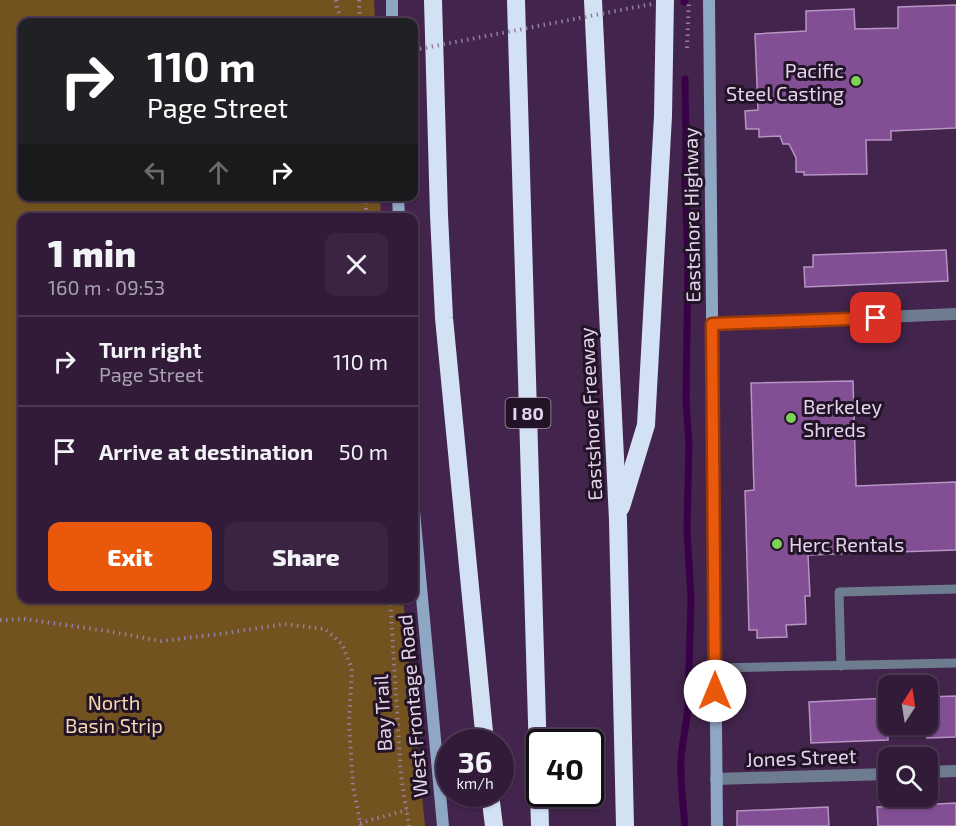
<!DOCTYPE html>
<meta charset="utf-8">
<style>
:root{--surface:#321b39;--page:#3a2441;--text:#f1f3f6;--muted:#a8a1ae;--line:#4d3953;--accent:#ea580c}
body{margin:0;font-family:"Exo 2",sans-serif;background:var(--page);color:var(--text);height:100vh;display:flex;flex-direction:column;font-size:22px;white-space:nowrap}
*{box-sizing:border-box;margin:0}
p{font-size:20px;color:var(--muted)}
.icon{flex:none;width:33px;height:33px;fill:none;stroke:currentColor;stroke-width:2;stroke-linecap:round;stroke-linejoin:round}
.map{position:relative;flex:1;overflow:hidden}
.drawer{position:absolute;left:18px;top:213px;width:400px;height:390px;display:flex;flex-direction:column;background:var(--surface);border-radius:12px;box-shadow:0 2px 4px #0004,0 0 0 2px var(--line)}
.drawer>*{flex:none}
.top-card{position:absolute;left:18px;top:18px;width:400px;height:183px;border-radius:12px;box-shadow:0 2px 4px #0004,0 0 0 2px var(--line);background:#202124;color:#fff;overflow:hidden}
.needle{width:39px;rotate:12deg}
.fabs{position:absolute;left:878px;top:675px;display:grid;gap:12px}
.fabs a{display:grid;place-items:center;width:60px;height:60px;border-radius:12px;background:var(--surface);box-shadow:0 2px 4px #0004,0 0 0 2px var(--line);font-size:30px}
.speed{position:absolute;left:436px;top:729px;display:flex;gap:12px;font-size:30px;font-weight:700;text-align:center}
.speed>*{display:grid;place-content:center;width:78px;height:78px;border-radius:50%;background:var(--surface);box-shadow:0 2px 4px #0004,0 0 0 2px var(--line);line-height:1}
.speed small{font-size:15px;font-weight:400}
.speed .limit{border:3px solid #111;border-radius:9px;background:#fff;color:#111}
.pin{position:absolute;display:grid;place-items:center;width:51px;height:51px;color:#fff;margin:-26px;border-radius:12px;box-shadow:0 3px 9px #0006}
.me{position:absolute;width:66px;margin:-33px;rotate:0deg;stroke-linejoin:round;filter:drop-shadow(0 0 4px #0008)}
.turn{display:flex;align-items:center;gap:21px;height:126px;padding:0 30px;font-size:27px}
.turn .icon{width:78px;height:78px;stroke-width:2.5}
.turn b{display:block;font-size:42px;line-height:51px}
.lanes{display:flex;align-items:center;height:57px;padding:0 30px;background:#0003;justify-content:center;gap:30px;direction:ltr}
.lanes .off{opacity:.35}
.round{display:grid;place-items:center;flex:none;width:63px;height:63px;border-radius:12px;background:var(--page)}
.summary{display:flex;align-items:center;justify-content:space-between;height:102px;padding:0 30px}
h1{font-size:36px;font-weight:800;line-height:45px}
.action{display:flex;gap:12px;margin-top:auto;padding:12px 30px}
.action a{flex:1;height:69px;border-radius:12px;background:var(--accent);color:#fff;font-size:24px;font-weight:800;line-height:69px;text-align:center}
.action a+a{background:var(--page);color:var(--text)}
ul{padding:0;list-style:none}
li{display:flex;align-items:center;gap:18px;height:90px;padding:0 30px;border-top:2px solid var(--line)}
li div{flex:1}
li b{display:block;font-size:22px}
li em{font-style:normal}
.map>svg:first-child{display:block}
.green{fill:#72531f}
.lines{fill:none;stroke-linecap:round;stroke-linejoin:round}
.stream{stroke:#390248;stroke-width:7}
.building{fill:#824e94;stroke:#b794c3;stroke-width:1.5}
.path{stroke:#967e9e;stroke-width:4;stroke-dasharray:1.5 4.5;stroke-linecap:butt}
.lane{stroke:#6e7c90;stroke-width:9}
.street{stroke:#6e7c90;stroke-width:12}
.secondary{stroke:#8fa6c5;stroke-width:12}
.highway{stroke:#d3e1f5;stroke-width:18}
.path-bridge{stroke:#967e9e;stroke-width:4;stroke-dasharray:1.5 4.5;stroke-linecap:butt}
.route-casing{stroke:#983908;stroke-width:15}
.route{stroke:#ea580c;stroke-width:10}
.poi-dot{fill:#7dd154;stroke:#221426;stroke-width:2}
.labels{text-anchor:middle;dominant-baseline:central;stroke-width:6;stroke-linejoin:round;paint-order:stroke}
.shield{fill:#221426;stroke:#aa99b0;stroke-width:1.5}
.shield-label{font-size:18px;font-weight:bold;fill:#e4d2eb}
.poi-label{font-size:20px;fill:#e4d2eb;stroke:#221426;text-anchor:start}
.street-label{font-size:20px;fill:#e4d2eb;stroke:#221426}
.park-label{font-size:20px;fill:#f5d9b2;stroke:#221426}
</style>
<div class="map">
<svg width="956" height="826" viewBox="0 0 956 826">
<rect width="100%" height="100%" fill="#42244c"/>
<!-- green -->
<path class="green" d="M 0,0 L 374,0 L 375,22 L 22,22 L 22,196 L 380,197 L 381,217 L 22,218 L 22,598 L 403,599 L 425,826 L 0,826 Z"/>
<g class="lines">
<!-- stream -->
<g class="stream">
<path d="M 684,2 L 685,0"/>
<path d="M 685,79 L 686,155 L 685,184 L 688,260 L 686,401 L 689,443 L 687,530 L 691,598 L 688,706 C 687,724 682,741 681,759 C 680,781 683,803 685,826"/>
</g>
</g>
<!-- building -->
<g class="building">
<path d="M 956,5 L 956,128 L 891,131 L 891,140 L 866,140 L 867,174 L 804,175 L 804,172 L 796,172 L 796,158 L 789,144 L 783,144 L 780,136 L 759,137 L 759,129 L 746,129 L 745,111 L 758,110 L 755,34 L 806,31 L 806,11 L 854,9 L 855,29 L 898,28 L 898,7 Z"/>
<path d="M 946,250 L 948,281 L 805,287 L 804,267 L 813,267 L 813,255 Z"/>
<path d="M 853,381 L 856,486 L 956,482 L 956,550 L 808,555 L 810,596 L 805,596 L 806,624 L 786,625 L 787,637 L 757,638 L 757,630 L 749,630 L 745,491 L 754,490 L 751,383 Z"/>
<path d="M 956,696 L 956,737 L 927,738 L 927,697 Z"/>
<path d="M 888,698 L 888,740 L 811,743 L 809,702 Z"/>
<path d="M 956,803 L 956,826 L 878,826 L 877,807 Z"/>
<path d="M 828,807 L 829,826 L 737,826 L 737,811 Z"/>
</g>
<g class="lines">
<!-- path -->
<g class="path">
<path d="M 336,0 L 337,9 L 344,22"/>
<path d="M 359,0 L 360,22"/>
<path d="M 687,48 L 689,0"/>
<path d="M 366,196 L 366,218"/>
<path d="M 390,598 L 401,776 L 409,826"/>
<path d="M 0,620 L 24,619 L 107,631 L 161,641 L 227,633 L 284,624 L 325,629 L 342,644 L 352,669 L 349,723 L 353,786 L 361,826"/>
<path d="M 360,823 L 407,810"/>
</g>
<!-- lane -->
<g class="lane">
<path d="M 841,666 L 839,592 L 956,589"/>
<path d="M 715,668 L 956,663"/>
</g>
<!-- street -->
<g class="street">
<path d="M 712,324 L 956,314"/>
<path d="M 927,772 L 956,771"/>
<path d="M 716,779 L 888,774"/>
</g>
<!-- secondary -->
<g class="secondary">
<path d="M 392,0 L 392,22"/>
<path d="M 709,0 L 717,826"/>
<path d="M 398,196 L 399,218"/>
<path d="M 414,511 L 443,826"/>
</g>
<!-- highway -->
<g class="highway">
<path d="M 433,0 L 439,215 L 444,318 L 485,742"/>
<path d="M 516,0 L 540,826"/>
<path d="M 593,0 L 618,520 L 625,826"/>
<path d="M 621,507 L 646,425 L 663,116 L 665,0"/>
<path d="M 490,794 L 494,826"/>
</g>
<!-- path-bridge -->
<path class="path-bridge" d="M 414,50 L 652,4"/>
</g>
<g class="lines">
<!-- route casing -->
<g class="route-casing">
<path id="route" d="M 715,691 L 712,324 L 876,318"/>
</g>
<!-- route -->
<use href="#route" class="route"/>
</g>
<!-- markers -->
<g class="poi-dot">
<circle cx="856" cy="81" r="6"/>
<circle cx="791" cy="418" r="6"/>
<circle cx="777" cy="544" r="6"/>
</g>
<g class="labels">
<!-- shield labels -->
<rect class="shield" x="505.5" y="398" width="45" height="30" rx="4.5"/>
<g class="shield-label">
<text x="528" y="413">I 80</text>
</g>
<!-- poi labels -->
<g class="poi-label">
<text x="844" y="70" text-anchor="end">Pacific<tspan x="844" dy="23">Steel Casting</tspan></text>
<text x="803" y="406">Berkeley<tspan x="803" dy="23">Shreds</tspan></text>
<text x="789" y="544">Herc Rentals</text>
</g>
<!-- street labels -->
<g class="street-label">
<text transform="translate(691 215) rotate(-91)">Eastshore Highway</text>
<text transform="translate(590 414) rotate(-93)">Eastshore Freeway</text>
<text transform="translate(412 706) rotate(-95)">West Frontage Road</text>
<text transform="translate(382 713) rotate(-93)">Bay Trail</text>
<text transform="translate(801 757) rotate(-2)">Jones Street</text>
</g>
<!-- park labels -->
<g class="park-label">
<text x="114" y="702">North<tspan x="114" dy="23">Basin Strip</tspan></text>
</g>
</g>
</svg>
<div class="fabs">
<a><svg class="needle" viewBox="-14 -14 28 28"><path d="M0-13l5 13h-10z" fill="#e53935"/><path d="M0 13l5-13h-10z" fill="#a8a1ae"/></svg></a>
<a><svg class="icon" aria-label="search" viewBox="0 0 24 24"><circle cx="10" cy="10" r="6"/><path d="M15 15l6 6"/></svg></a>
</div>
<div class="speed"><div>36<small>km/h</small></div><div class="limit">40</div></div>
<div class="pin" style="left:876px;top:318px;background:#d93025"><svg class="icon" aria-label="arrive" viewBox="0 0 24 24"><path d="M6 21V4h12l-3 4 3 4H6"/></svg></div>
<svg class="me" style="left:715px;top:691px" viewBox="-20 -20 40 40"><circle r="19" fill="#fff"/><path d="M0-13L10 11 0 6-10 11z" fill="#ea580c"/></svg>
<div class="top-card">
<div class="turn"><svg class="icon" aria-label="right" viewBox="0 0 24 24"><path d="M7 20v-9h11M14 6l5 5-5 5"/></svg><div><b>110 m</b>Page Street</div></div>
<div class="lanes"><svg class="icon off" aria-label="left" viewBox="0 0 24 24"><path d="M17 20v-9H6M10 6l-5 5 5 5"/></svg><svg class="icon off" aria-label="ahead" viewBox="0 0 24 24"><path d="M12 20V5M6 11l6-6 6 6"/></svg><svg class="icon" aria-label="right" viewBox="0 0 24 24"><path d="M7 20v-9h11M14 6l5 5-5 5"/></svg></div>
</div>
<section class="drawer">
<div class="summary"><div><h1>1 min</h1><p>160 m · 09:53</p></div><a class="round"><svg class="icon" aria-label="close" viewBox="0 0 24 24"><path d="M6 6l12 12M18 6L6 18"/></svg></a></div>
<ul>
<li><svg class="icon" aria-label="right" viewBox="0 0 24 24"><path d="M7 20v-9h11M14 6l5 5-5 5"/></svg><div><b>Turn right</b><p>Page Street</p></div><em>110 m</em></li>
<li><svg class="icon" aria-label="arrive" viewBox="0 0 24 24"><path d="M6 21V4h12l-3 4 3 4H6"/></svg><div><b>Arrive at destination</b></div><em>50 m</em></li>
</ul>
<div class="action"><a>Exit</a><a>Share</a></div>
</section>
</div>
